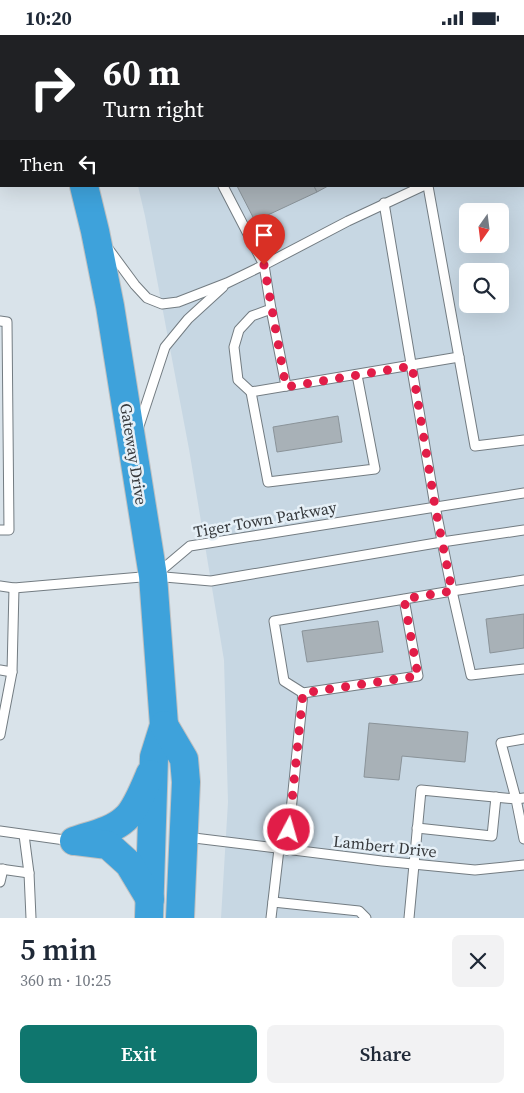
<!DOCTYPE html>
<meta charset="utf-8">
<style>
:root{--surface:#fff;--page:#f2f2f3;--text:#1f2937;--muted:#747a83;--accent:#0f766e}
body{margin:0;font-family:"Source Serif 4",serif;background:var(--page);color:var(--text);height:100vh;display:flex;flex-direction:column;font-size:19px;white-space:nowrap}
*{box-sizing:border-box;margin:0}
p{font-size:16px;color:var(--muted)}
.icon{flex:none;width:28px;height:28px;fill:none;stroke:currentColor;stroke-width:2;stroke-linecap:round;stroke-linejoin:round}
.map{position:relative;height:883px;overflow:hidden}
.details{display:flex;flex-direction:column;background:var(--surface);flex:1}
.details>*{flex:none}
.banner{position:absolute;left:0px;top:0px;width:525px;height:152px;box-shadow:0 5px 20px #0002;background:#202124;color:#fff;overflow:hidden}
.needle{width:32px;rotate:194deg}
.fabs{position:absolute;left:459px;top:168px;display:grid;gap:10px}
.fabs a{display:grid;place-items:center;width:50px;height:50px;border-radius:8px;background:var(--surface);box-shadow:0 5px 20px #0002;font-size:25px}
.pin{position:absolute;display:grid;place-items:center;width:42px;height:42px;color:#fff;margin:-51px -21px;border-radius:50% 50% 50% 0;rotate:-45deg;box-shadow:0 0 5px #0007}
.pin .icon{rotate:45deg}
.me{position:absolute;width:55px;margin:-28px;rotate:6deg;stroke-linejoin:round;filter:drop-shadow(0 0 4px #0008)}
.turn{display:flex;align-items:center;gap:18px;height:105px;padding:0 20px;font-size:22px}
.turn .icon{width:65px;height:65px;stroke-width:2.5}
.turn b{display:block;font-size:35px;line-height:42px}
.then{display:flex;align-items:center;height:48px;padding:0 20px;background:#0003;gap:10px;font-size:19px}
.round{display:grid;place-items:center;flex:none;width:52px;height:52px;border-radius:8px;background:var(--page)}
.overview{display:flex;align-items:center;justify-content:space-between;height:85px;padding:0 20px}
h1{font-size:30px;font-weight:600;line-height:38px}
.button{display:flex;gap:10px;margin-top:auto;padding:10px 20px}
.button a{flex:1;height:58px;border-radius:8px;background:var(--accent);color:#fff;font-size:20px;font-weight:600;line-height:58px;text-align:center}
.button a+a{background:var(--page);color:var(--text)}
.status{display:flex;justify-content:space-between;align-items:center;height:35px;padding:0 25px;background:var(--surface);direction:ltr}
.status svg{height:14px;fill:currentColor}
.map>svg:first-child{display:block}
.built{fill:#c7d7e3;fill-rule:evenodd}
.building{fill:#a8b1b7;stroke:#8a9399}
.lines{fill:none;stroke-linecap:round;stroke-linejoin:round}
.lane-casing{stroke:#737c82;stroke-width:11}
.highway-casing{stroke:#bfc0c1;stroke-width:30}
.lane{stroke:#fff;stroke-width:9}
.highway{stroke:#3ea2db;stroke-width:28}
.route{stroke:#e11d48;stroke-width:9;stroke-dasharray:0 16.2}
.labels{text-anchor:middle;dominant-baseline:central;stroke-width:5;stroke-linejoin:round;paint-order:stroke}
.street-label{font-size:16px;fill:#36393c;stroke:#e6f0f7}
</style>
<div class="status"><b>10:20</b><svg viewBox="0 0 49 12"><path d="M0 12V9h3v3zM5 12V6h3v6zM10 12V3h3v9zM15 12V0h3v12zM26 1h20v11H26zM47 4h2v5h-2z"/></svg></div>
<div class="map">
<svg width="524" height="883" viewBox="0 0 524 883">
<rect width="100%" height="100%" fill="#d9e3ea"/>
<!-- built -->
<path class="built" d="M 100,0 L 524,0 L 524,883 L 221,883 L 228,767 L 224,625 L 189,414 L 145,181 L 138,151 L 524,151 L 524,1 ZM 468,176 L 500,176 L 500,209 L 468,209 ZM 468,236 L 500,236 L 500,269 L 468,269 Z"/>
<!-- building -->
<g class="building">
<path d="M 350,0 L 371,0 L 372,1 L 348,1 Z"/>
<path d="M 480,0 L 506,0 L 506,1 L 477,1 Z"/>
<path d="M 237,151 L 314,151 L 317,157 L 255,186 Z"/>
<path d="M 314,151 L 328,151 L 317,157 Z"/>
<path d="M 338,381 L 342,407 L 277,417 L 273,392 Z"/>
<path d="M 524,579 L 524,613 L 490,618 L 486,584 Z"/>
<path d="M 378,586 L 383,617 L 307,627 L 302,596 Z"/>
<path d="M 369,688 L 468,697 L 465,727 L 402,721 L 399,745 L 364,742 Z"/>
</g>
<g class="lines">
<!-- lane casing -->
<g class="lane-casing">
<g id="lane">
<path d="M 211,1 L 211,0"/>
<path d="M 284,1 L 287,0"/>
<path d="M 223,151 L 264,230 L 348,186 L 423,151"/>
<path d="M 428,151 L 475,411 L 524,405"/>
<path d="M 384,168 L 435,471 L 452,556 L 524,545"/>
<path d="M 107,212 L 135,250 L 147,263 L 162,269 L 178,267 L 227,248 L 264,230 L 271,274 L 252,281 L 239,295 L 234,312 L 238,345 L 251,357"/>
<path d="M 271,274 L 286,351"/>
<path d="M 0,286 L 7,287 L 9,495 L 0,495"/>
<path d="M 357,340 L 375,434 L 268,447 L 251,357 L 459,322"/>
<path d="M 138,394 L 165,312 L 188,284 L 223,252"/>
<path d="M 158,538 L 190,511 L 524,458"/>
<path d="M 0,551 L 14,553 L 153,541 L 211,546 L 442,507 L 524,495"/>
<path d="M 404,564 L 418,641 L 303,658 L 284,646 L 274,586 L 452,556 L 471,640 L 524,634"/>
<path d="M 0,635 L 12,637"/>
<path d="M 0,700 L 12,637 L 14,553"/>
<path d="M 524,704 L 501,708 L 516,764 L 524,763"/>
<path d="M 417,793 L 492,801 L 496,762"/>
<path d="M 0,796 L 72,806"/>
<path d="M 24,800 L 29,838 L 31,883"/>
<path d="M 186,802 L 382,826 L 475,835 L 524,830"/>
<path d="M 287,815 L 303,658"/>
<path d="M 0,834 L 29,838"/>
<path d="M 0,847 L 3,834"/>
<path d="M 273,867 L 359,876 L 366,883"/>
<path d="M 271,883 L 279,814"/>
<path d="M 409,883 L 421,755 L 516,764 L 524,804"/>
</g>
</g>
<!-- highway casing -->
<g class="highway-casing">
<g id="highway">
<path d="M 35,0 L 36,1"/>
<path d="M 84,151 L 95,196 L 110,271 L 153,541 L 164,690 L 154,722 L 149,883"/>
<path d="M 164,690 L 184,724 L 186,747 L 180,883"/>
<path d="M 74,806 C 91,800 112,796 125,784 C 135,776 145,751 150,739"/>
<path d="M 76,806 L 108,810 L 129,829 L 150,864"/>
</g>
</g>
<!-- lane -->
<use href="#lane" class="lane"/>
<!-- highway -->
<use href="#highway" class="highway"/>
</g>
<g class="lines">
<!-- route -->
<path class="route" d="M 264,230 L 286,352 L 412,331 L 435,471 L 452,556 L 404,564 L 418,641 L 303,658 L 289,795"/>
</g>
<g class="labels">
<!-- street labels -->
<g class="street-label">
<text transform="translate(134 419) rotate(81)">Gateway Drive</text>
<text transform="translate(265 484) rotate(-10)">Tiger Town Parkway</text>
<text transform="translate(385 811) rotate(6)">Lambert Drive</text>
</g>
</g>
</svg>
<div class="fabs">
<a><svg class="needle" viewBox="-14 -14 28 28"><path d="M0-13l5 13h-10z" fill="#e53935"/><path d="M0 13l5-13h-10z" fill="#747a83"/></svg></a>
<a><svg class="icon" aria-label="search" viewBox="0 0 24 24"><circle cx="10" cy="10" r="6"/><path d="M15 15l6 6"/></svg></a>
</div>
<div class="pin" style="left:264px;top:230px;background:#d93025"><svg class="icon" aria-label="arrive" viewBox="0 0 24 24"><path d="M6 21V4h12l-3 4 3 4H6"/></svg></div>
<svg class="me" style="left:289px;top:795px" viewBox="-20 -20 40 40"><circle r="17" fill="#e11d48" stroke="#fff" stroke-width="3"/><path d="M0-11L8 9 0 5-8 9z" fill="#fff"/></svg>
<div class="banner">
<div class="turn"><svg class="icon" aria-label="right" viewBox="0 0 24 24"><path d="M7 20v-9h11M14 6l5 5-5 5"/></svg><div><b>60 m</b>Turn right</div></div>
<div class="then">Then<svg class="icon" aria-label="left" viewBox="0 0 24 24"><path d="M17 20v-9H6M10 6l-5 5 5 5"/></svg></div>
</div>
</div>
<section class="details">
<div class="overview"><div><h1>5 min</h1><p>360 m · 10:25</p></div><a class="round"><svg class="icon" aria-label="close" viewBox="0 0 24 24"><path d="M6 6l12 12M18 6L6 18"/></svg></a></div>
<div class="button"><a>Exit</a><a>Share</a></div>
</section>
